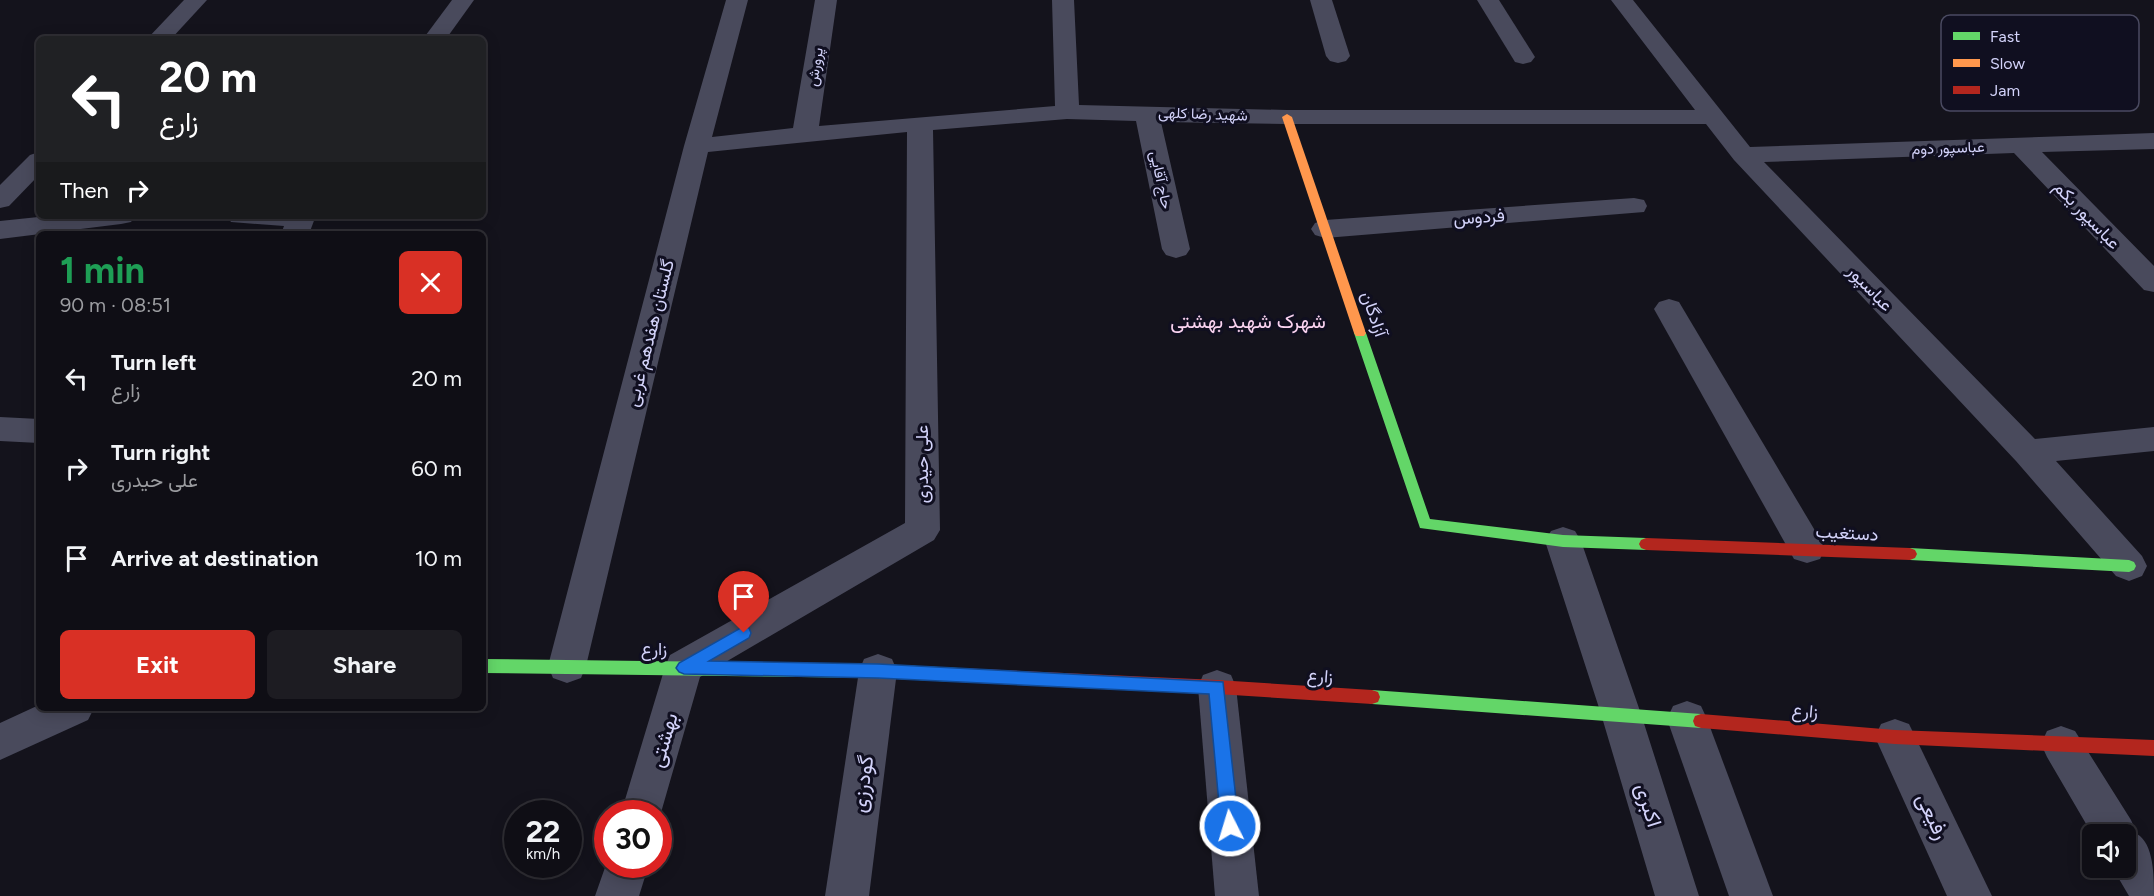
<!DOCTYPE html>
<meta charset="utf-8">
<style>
:root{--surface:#0f0e15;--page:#1d1c22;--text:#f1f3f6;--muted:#9b9ca0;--line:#2f2e34;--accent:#d93025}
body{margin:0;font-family:Figtree,Vazirmatn,sans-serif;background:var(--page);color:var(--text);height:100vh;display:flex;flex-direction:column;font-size:22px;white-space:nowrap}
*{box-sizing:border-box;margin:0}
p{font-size:20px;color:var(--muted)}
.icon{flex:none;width:33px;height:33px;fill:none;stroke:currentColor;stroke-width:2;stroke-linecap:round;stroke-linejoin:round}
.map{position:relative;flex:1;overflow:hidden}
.sheet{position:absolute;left:36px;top:231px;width:450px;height:480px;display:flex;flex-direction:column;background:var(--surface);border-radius:9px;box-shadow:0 3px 15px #0003,0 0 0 2px var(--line)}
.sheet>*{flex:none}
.top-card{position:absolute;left:36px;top:36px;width:450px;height:183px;border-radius:9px;box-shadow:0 3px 15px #0003,0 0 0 2px var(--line);background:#202124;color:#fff;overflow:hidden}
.tools{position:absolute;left:2082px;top:824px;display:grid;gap:12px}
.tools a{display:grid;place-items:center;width:54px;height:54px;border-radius:9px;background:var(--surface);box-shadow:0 3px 15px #0003,0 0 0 2px var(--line);font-size:30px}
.speed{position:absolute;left:504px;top:800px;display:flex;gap:12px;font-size:30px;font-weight:700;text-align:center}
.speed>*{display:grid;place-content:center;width:78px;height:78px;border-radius:50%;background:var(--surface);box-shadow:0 3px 15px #0003,0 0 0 2px var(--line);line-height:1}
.speed small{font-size:15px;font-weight:400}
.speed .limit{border:9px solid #d22;background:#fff;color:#111}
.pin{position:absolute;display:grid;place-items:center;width:51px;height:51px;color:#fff;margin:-62px -26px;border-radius:50% 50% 50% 0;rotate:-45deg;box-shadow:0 0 6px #0007}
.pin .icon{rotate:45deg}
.me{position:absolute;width:66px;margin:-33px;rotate:355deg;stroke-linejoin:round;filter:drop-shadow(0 0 4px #0008)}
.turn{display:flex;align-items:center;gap:21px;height:126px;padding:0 24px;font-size:27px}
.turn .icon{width:78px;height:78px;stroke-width:2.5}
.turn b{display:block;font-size:42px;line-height:51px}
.then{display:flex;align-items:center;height:57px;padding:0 24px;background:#0003;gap:12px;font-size:22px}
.round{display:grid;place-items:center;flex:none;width:63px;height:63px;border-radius:9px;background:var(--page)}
.head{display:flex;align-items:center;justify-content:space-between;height:102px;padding:0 24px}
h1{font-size:36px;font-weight:700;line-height:45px;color:#1e9e55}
.action{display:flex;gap:12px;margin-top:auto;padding:12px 24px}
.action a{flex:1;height:69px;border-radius:9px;background:var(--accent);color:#fff;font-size:24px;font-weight:700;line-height:69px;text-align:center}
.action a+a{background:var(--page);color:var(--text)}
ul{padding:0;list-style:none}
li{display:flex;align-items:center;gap:18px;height:90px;padding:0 24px}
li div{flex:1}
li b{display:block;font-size:22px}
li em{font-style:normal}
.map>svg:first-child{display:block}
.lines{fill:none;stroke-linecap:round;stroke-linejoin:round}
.street{fill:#494a5c;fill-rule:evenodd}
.fast{fill:#63d668;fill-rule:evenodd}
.slow{fill:#ff974d;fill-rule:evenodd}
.jam{fill:#b3261e;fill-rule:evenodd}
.route{fill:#1a73e8;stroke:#114b97;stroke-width:1.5}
.labels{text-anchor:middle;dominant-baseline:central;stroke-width:6;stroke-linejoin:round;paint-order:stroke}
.far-street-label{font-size:15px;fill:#d3d3fa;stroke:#100f20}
.street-label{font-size:18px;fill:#d3d3fa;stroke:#100f20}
.neighbourhood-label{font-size:20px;fill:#fbd4f1;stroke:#100f20}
.near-street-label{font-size:21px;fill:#d3d3fa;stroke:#100f20}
.key{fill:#100f20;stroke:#4a4a61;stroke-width:1.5}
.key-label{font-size:16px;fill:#d3d3fa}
</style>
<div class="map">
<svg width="2154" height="896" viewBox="0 0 2154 896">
<rect width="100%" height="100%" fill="#14131c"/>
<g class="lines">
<!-- street -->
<g class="street">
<path d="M 184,0 L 207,0 L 171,39 L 147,39 Z"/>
<path d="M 452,0 L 474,0 L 446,39 L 423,39 Z"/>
<path d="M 726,0 L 748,0 L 712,137 L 793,128 L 815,0 L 837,0 L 819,126 L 1055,106 L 1052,0 L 1074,0 L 1079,105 L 1287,110 L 1695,110 L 1611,0 L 1633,0 L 1750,147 L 2154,133 L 2154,149 L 2042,152 L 2154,266 L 2154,292 L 2144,290 L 2014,153 L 1764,162 L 2035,439 L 2154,427 L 2154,451 L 2056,461 L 2142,556 L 2147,566 L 2142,576 L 2129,581 L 2116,576 L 2016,461 L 1734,160 L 1706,124 L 1287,124 L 1161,122 L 1190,249 L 1186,255 L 1176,258 L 1166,255 L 1162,249 L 1136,121 L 1067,119 L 933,130 L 940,530 L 934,540 L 700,677 L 658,823 L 658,813 L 621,813 L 665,667 L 670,655 L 905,523 L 907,132 L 708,152 L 586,666 L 581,678 L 567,683 L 553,678 L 548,666 L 684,146 Z"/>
<path d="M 1310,0 L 1332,0 L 1350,56 L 1346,61 L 1338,63 L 1330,61 L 1326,56 Z"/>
<path d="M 1477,0 L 1499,0 L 1535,57 L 1531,62 L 1523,64 L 1515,62 Z"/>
<path d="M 39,152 L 39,175 L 9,206 L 0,208 L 0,185 L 30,155 Z"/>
<path d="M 1634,198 L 1644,200 L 1647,206 L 1644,212 L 1325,238 L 1315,235 L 1311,229 L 1315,223 L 1325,220 Z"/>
<path d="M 48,216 L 135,216 L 131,222 L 121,224 L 0,239 L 0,221 Z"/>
<path d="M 227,216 L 313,216 L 315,218 L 309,234 L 281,234 L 284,226 L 231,222 Z"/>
<path d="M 1669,299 L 1679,302 L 1820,539 L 1825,549 L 1820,559 L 1807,563 L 1794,559 L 1654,309 L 1659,302 Z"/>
<path d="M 0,417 L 39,419 L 39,443 L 0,441 Z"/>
<path d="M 1563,527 L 1575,531 L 1581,541 L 1641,714 L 1699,896 L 1655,896 L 1601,714 L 1545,541 L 1551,531 Z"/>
<path d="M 878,654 L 892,659 L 897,671 L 869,896 L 825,896 L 859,671 L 864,659 Z"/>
<path d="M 1217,670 L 1231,675 L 1236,687 L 1259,896 L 1215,896 L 1198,687 L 1203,675 Z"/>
<path d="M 1687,701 L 1701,706 L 1707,719 L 1773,896 L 1729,896 L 1667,719 L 1673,706 Z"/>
<path d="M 39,705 L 39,708 L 94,708 L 88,720 L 0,760 L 0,723 Z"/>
<path d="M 1895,719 L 1909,724 L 1992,896 L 1947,896 L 1875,737 L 1881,724 Z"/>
<path d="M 2061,726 L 2075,731 L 2131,820 L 2137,834 C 2154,844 2154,876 2154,896 L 2129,896 L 2112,867 L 2126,867 L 2126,834 L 2092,834 L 2047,757 L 2041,744 L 2047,731 Z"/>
<path d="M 608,859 L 608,864 L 649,864 L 639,896 L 595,896 Z"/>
</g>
<!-- fast -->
<g class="fast">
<path d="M 1360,329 L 1366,333 L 1430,519 L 1563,535 L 1646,538 L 1651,540 L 1653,544 L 1651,548 L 1646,550 L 1563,547 L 1420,528 L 1354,333 Z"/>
<path d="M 1910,548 L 2129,560 L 2134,562 L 2136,566 L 2134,570 L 2129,572 L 1910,560 L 1905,558 L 1903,554 L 1905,550 Z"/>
<path d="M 483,659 L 878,664 L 958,668 L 964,670 L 966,675 L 964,680 L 958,682 L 878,678 L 483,673 Z"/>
<path d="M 1372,690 L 1701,714 L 1707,716 L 1709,721 L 1707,726 L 1701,728 L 1372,704 L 1366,702 L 1364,697 L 1366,692 Z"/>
</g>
<!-- slow -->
<path class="slow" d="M 1287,114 L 1292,117 L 1366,333 L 1364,336 L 1356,336 L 1354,333 L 1282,117 Z"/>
<!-- jam -->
<g class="jam">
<path d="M 1646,538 L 1910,548 L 1915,550 L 1917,554 L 1915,558 L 1910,560 L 1646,550 L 1641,548 L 1639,544 L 1641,540 Z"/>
<path d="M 958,668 L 1217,680 L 1372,690 L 1378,692 L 1380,697 L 1378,702 L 1372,704 L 1217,694 L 958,682 L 952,680 L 950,675 L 952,670 Z"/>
<path d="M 1701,714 L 1895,730 L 2154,740 L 2154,756 L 1895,744 L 1701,728 L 1695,726 L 1693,721 L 1695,716 Z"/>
</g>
</g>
<!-- route -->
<path class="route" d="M 744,626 L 749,628 L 751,633 L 749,638 L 709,661 L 878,664 L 1223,682 L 1239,826 L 1236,832 L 1230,835 L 1224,832 L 1221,826 L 1209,694 L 878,678 L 684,674 L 679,672 L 676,668 L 679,663 Z"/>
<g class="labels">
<!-- far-street labels -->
<g class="far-street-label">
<text transform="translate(815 67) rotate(-81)">پرورش</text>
<text transform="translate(1203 114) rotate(2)">شهید رضا کلهی</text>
<text transform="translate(1948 148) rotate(-2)">عباسپور دوم</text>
<text transform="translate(1161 180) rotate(78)">حاج آقایی</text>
</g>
<!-- street labels -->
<g class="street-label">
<text transform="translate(2087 215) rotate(46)">عباسپور یکم</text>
<text transform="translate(1479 217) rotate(-4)">فردوس</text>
<text transform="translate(1870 288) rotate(46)">عباسپور</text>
<text transform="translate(1374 314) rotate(71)">آزادگان</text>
<text transform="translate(650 333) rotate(-76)">گلستان هفدهم غربی</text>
<text transform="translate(922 464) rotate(-90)">علی حیدری</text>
<text transform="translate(1847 533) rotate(3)">دستغیب</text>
<text x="654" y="649">زارع</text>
<text transform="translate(1320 676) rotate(4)">زارع</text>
<text transform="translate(1805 711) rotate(5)">زارع</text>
</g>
<!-- neighbourhood labels -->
<g class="neighbourhood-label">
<text x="1248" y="321">شهرک شهید بهشتی</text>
</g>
<!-- near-street labels -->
<g class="near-street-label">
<text transform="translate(663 740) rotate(-74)">بهشتی</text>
<text transform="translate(862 784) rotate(-82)">گودرزی</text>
<text transform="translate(1649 805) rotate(73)">اکبری</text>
<text transform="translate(1933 816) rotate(65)">رفیعی</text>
</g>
</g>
<!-- legend -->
<rect x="1941" y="15" width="198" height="96" rx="9" class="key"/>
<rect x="1953" y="32" width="27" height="8" fill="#63d668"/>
<rect x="1953" y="59" width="27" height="8" fill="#ff974d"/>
<rect x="1953" y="86" width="27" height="8" fill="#b3261e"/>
<g class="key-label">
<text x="1990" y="42">Fast</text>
<text x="1990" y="69">Slow</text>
<text x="1990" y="96">Jam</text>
</g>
</svg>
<div class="tools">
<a><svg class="icon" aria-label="sound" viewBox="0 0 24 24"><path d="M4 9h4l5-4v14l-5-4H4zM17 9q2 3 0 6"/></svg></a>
</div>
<div class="speed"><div>22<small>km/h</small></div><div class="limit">30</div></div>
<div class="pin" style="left:744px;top:633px;background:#d93025"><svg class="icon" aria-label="arrive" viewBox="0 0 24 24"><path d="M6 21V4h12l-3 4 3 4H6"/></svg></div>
<svg class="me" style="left:1230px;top:826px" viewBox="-20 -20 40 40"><circle r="17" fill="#1a73e8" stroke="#fff" stroke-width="3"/><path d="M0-11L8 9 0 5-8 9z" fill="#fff"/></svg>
<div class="top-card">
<div class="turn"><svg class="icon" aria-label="left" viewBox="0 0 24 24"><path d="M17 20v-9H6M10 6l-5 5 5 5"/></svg><div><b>20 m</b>زارع</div></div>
<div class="then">Then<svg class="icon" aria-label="right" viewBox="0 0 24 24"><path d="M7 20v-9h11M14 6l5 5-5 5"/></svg></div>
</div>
<section class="sheet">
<div class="head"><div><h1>1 min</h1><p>90 m · 08:51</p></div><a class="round" style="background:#d93025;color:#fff"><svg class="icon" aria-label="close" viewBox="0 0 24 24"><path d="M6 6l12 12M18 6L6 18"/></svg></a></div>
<ul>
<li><svg class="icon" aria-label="left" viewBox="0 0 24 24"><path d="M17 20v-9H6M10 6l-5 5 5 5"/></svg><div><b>Turn left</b><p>زارع</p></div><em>20 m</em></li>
<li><svg class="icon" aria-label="right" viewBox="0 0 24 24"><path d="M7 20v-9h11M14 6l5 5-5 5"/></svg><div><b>Turn right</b><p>علی حیدری</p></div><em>60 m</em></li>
<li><svg class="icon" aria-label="arrive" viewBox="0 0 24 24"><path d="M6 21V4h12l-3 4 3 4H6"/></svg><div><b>Arrive at destination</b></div><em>10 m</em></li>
</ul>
<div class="action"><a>Exit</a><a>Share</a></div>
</section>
</div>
